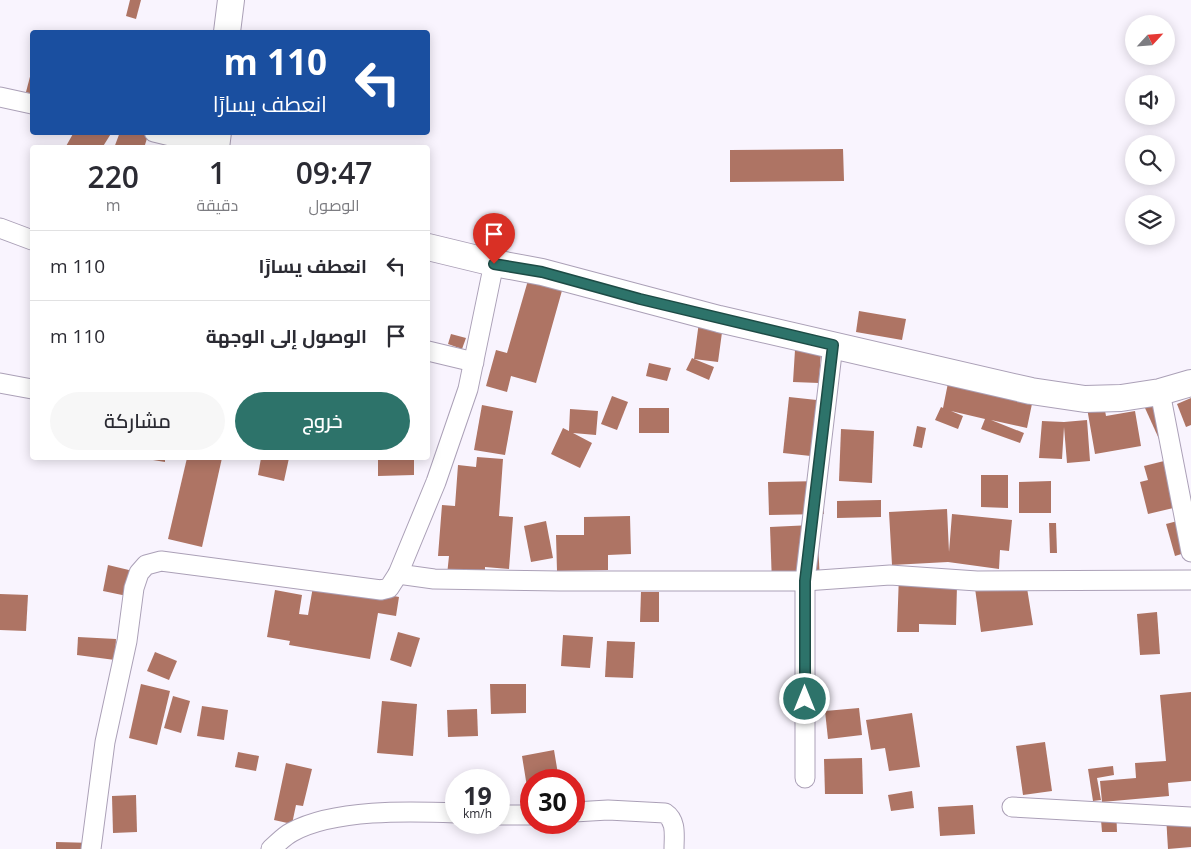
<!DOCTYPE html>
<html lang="ar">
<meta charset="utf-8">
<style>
:root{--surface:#fff;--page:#f7f7f7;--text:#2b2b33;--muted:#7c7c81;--line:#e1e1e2;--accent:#2d736a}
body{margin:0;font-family:"Open Sans",Cairo,sans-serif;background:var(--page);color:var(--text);direction:rtl;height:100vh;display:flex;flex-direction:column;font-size:19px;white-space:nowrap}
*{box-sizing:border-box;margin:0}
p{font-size:16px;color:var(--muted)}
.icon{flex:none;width:28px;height:28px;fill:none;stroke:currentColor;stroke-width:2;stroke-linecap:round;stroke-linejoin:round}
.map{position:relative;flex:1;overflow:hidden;direction:ltr}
.side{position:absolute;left:30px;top:145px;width:400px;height:315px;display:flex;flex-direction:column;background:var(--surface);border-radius:5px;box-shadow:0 2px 12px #0003;direction:rtl}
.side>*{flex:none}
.hud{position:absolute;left:30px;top:30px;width:400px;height:105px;border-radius:5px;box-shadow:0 2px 12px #0003;direction:rtl;background:#1a4fa0;color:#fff;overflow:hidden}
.needle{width:32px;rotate:64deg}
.fabs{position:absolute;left:1125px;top:15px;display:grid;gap:10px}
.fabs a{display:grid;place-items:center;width:50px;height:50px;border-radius:50%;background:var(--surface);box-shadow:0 2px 12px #0003;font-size:25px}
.speed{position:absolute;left:445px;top:769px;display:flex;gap:10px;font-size:25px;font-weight:700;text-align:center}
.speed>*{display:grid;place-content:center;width:65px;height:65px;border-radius:50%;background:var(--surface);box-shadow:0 2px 12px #0003;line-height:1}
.speed small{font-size:12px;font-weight:400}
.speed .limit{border:8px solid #d22;background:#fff;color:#111}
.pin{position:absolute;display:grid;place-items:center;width:42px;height:42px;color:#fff;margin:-51px -21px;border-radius:50% 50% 50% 0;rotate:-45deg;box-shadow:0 0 5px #0007}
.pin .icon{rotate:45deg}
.me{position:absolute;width:55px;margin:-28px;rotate:0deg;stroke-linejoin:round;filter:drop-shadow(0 0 4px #0008)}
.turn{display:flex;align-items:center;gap:18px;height:105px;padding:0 20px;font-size:22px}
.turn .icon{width:65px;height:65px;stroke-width:2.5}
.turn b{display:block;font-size:35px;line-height:42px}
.eta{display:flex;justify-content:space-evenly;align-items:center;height:85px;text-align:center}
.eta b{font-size:30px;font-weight:600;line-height:35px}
.action{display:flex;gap:10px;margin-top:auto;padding:10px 20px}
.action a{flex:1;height:58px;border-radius:30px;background:var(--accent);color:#fff;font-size:20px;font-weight:600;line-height:58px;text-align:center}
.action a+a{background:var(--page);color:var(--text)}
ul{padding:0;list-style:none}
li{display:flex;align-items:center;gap:15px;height:70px;padding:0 20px;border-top:1px solid var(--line)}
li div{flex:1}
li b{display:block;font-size:19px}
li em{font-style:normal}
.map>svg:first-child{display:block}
.building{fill:#ae7464}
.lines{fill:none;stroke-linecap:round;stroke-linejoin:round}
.street-casing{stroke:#aba0b7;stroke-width:21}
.secondary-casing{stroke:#aba0b7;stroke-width:28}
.street{stroke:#fff;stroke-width:19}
.secondary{stroke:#fff;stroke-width:26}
.route-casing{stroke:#1d4b45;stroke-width:12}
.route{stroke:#2d736a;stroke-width:9}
</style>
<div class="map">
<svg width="1191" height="849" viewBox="0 0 1191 849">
<rect width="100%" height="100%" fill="#f9f4fe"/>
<!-- building -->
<g class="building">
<path d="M 130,0 L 141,0 L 136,19 L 126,16 Z"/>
<path d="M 32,69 L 32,94 L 26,92 Z"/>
<path d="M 74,132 L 112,132 L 102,148 L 65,148 Z"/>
<path d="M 120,132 L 149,132 L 144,148 L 114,148 Z"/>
<path d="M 843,149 L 844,181 L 730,182 L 730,150 Z"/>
<path d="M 531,270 L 565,280 L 536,383 L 511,376 L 507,392 L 486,386 L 496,350 L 507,353 Z"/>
<path d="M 859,311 L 906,319 L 902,340 L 856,332 Z"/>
<path d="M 699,322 L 723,325 L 718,362 L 694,359 L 714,367 L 709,380 L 686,370 L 692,358 L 694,359 Z"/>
<path d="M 451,334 L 466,338 L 462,349 L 448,344 Z"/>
<path d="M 795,350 L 821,352 L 819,383 L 793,382 Z"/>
<path d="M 649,363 L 671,368 L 667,381 L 646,376 Z"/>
<path d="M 950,373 L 1033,399 L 1027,428 L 991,420 L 1024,433 L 1020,443 L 981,429 L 985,419 L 951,411 L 963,416 L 958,429 L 935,420 L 941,407 L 943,408 Z"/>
<path d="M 612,396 L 628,402 L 617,430 L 601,424 Z"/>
<path d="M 789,397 L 826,401 L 820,457 L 783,453 Z"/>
<path d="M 1191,398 L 1191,425 L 1186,427 L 1177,404 Z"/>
<path d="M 1156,403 L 1170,434 L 1159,439 L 1145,408 Z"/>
<path d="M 482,405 L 513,411 L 505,455 L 474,450 Z"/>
<path d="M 1104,405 L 1106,416 L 1135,411 L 1141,446 L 1095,454 L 1087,408 Z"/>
<rect x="639" y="408" width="30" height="25"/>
<path d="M 570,409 L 598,411 L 596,435 L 573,433 L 592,443 L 580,468 L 551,454 L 563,428 L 569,431 Z"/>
<path d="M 1087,420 L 1090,461 L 1067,463 L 1064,427 L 1062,459 L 1039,458 L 1042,421 L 1064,422 Z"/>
<path d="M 917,426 L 926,428 L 922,448 L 913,446 Z"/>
<path d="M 841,429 L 874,431 L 872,483 L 839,481 Z"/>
<path d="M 477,457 L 503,459 L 499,516 L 513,517 L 509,569 L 485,567 L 485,578 L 447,575 L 449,556 L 438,556 L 442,505 L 455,506 L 458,465 L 476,467 Z"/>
<path d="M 141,458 L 165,458 L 165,462 Z"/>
<path d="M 187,458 L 222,458 L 202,547 L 168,539 Z"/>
<path d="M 261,458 L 289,458 L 284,481 L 258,475 Z"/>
<path d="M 378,458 L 414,458 L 414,475 L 378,476 Z"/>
<path d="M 1176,458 L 1186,505 L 1148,514 L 1140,482 L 1148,480 L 1144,466 Z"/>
<path d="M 981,475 L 1008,475 L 1008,508 L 981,507 Z"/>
<path d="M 823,481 L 824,514 L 769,515 L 768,482 Z"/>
<path d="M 1051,481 L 1051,513 L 1019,513 L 1019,482 Z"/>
<path d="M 881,500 L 881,517 L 837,518 L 837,501 Z"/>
<path d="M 947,509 L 949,552 L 952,514 L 1012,520 L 1009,551 L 1000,550 L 999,569 L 948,562 L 892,565 L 889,512 Z"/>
<path d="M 630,516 L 631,554 L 608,555 L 608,570 L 557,571 L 556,535 L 584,535 L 584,517 Z"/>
<path d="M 1185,519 L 1191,551 L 1175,556 L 1166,524 Z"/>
<path d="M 546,521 L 553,558 L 531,562 L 524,526 Z"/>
<path d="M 1049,523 L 1056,523 L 1057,553 L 1050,553 Z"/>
<path d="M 812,525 L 818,542 L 820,582 L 772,584 L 770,527 Z"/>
<path d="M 108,565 L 133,571 L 127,596 L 103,591 Z"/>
<path d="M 899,574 L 957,585 L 956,625 L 919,624 L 919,632 L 897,632 Z"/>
<path d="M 1008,577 L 1010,591 L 1027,588 L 1033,625 L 981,632 L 974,581 Z"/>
<path d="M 314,581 L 399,597 L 396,616 L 378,613 L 370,659 L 289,645 L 290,641 L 267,637 L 275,590 L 302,595 L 299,614 L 308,615 Z"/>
<path d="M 641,592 L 659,592 L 659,622 L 640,622 Z"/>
<path d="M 0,594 L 28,595 L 26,631 L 0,630 Z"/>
<path d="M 1157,612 L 1160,654 L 1140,655 L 1137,614 Z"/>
<path d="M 398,632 L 420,638 L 411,667 L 390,660 Z"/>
<path d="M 563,635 L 593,637 L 590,668 L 561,666 Z"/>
<path d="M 78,637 L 116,639 L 115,660 L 77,655 Z"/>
<path d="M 607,641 L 635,642 L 633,678 L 605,677 Z"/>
<path d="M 155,652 L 177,661 L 169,680 L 147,671 Z"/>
<path d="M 141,684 L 170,691 L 157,745 L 129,738 Z"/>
<path d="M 490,684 L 526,684 L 526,713 L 491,714 Z"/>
<path d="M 1191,692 L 1191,781 L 1168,783 L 1169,796 L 1102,802 L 1100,781 L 1136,778 L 1135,763 L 1166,761 L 1160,695 Z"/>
<path d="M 173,696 L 190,701 L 181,733 L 164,728 Z"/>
<path d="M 382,701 L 417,704 L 413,756 L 377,753 Z"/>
<path d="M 202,706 L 228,710 L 224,740 L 197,736 Z"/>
<path d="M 859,708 L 862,735 L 828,739 L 825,711 Z"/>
<path d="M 477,709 L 478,736 L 448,737 L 447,710 Z"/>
<path d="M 912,713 L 920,767 L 889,771 L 885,748 L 871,750 L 866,720 Z"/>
<path d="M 1045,742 L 1052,791 L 1023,795 L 1016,746 Z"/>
<path d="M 554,750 L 559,780 L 531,780 L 531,786 L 527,787 L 522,756 Z"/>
<path d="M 238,752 L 259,756 L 256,771 L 235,767 Z"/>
<path d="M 862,758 L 863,794 L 825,794 L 824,759 Z"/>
<path d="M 286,763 L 312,769 L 303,806 L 296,805 L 292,824 L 274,820 Z"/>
<path d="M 1113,766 L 1114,775 L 1097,778 L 1101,800 L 1093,801 L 1088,769 Z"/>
<path d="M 912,791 L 914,808 L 891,811 L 888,795 Z"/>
<path d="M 136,795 L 137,832 L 113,833 L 112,796 Z"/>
<path d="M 973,805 L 975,834 L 940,836 L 938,807 Z"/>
<path d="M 1116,807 L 1117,832 L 1102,832 L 1100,808 Z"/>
<path d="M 1191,814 L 1191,847 L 1168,849 L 1166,816 Z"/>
<path d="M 56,842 L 94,843 L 94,849 L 56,849 Z"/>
</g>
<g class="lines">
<!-- street casing -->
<g class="street-casing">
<g id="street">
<path d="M 0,97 L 32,104"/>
<path d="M 154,132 L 216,147"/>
<path d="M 0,228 L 32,240"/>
<path d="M 428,351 L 474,362"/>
<path d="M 0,383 L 32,389"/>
<path d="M 1160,392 L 1191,552"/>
<path d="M 398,574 L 434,579 L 560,581 L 805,581 L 890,575 L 977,581 L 1191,580"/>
<path d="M 805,778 L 805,581 L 833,345"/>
<path d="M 1012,807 L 1191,817"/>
<path d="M 574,812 L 608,810 L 665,813 C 677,821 674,836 674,849"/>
<path d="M 499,815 L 531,815"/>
<path d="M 91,849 L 105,742 L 127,641 L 134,588 L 139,573 L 146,565 L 161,561 L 381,590 L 389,588 L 398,574 L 436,482 L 468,389 L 494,263"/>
<path d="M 271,849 C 278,843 284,836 292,832 C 334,809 409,811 456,813"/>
</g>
</g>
<!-- secondary casing -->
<g class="secondary-casing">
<g id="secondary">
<path d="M 227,32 L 231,0"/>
<path d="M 216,148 L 218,132"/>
<path d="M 428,247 L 494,263 L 542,272 L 719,319 L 1031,391 L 1085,399 L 1121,398 L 1160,392 L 1191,383"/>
</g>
</g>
<!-- street -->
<use href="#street" class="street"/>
<!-- secondary -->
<use href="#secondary" class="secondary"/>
</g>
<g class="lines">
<!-- route casing -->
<g class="route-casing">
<path id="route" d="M 494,264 L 542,272 L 640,299 L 833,345 L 805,581 L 805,699"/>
</g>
<!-- route -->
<use href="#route" class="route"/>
</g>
</svg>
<div class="fabs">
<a><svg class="needle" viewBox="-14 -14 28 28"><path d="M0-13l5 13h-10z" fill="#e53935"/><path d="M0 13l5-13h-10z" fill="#7c7c81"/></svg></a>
<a><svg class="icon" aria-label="sound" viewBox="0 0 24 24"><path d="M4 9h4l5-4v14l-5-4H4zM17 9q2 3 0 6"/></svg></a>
<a><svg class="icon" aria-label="search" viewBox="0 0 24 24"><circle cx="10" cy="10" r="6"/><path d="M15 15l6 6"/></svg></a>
<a><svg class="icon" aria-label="layers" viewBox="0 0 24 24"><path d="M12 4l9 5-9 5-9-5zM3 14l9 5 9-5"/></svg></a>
</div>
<div class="speed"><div>19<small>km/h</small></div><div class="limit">30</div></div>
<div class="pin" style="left:494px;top:264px;background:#d93025"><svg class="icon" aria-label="arrive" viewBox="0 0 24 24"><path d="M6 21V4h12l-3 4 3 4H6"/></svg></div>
<svg class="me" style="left:805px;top:699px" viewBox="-20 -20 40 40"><circle r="17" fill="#2d736a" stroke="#fff" stroke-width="3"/><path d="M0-11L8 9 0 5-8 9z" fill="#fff"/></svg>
<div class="hud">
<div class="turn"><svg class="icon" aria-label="left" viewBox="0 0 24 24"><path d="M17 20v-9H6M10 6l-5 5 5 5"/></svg><div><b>110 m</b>انعطف يسارًا</div></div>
</div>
<section class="side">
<div class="eta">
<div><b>09:47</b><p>الوصول</p></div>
<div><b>1</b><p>دقيقة</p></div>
<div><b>220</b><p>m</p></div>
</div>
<ul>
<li><svg class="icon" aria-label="left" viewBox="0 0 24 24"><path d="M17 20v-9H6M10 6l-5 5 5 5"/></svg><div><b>انعطف يسارًا</b></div><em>110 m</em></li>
<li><svg class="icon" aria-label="arrive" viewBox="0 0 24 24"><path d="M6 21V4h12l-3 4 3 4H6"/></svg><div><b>الوصول إلى الوجهة</b></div><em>110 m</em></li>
</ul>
<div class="action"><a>خروج</a><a>مشاركة</a></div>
</section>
</div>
